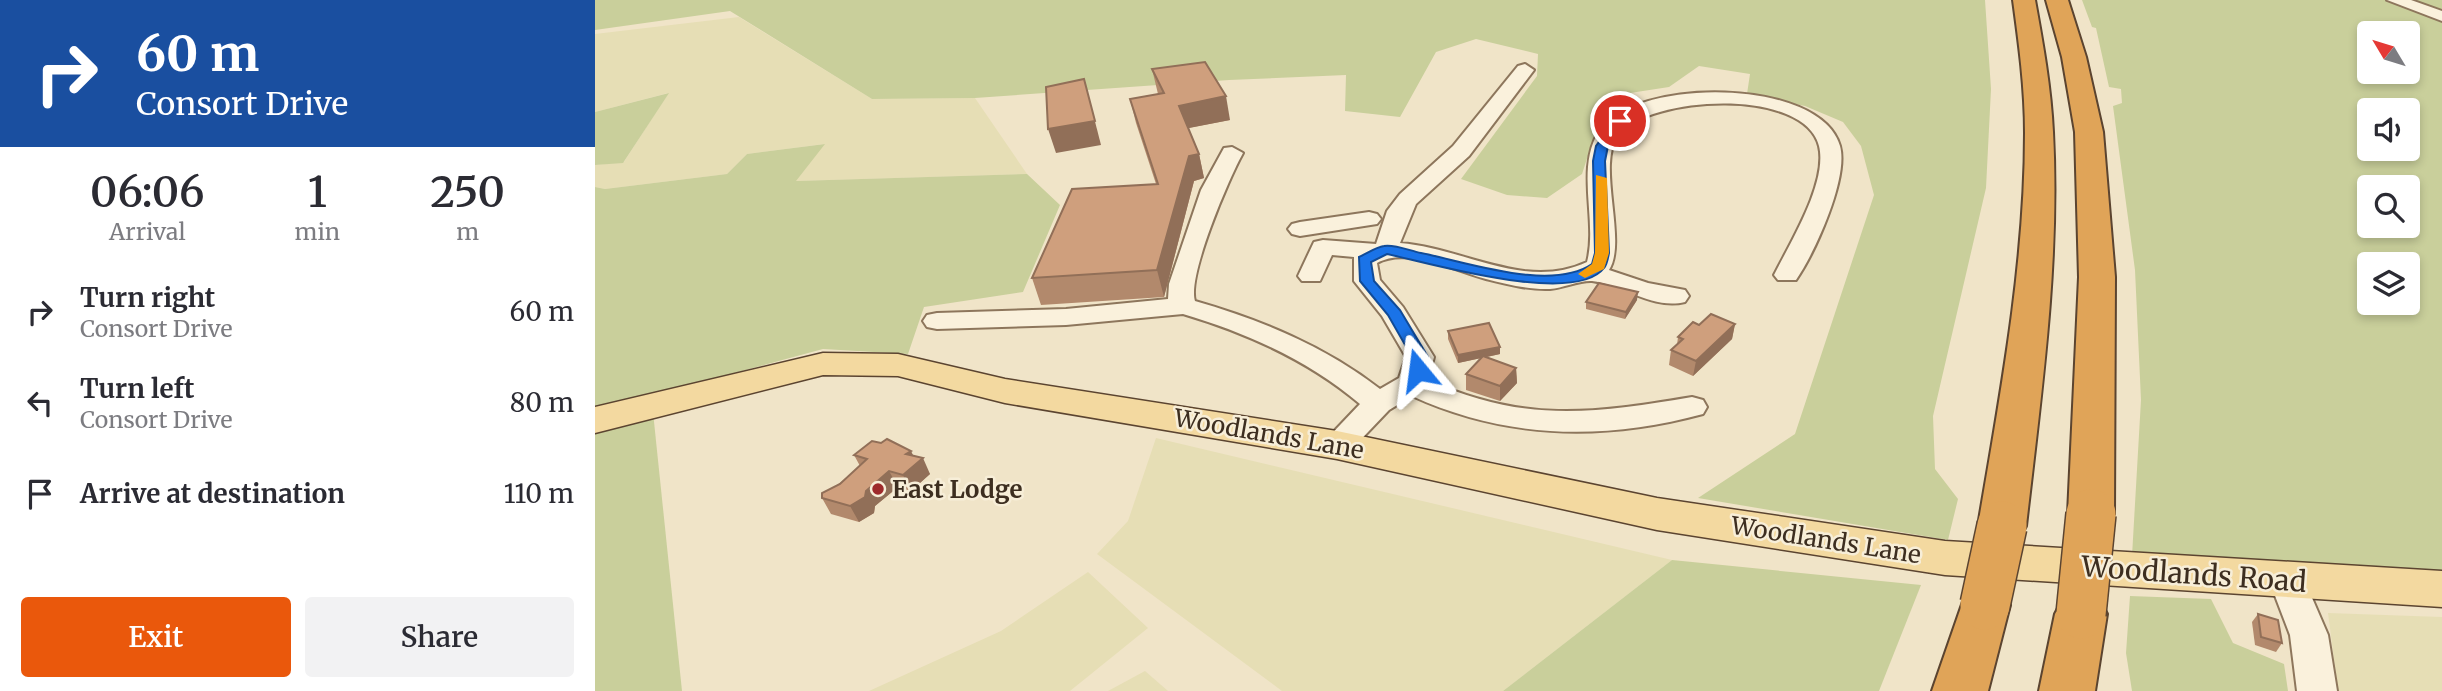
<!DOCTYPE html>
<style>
:root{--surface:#fff;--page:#f2f2f3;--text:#2b2b33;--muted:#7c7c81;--accent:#ea580c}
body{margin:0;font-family:Merriweather,serif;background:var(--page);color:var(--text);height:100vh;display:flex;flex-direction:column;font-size:26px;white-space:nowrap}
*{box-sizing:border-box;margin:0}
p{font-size:23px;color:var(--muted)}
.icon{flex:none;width:38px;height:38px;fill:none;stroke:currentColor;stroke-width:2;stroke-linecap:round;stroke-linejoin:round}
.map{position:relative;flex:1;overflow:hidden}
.panel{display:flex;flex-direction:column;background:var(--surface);width:595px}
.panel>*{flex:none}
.top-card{background:#1a4fa0;color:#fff;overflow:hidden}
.needle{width:46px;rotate:308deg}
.fabs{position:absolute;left:1762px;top:21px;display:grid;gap:14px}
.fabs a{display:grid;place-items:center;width:63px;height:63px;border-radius:7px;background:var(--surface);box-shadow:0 4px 10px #0003;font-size:35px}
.pin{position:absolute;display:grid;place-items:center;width:60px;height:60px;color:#fff;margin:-30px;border:4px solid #fff;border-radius:50%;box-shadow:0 2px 7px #0007}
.me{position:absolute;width:77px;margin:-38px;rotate:344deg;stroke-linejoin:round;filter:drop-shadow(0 0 5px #0008)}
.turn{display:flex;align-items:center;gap:24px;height:147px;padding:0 21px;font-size:32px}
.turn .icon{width:91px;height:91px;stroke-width:2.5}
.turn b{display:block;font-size:49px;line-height:60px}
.eta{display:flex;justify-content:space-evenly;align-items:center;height:119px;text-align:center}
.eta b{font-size:42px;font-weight:600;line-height:49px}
.button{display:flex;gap:14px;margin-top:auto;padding:14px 21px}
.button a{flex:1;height:80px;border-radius:7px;background:var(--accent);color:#fff;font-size:28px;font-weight:600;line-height:80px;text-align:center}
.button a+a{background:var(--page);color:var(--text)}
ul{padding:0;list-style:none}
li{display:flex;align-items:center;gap:21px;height:91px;padding:0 21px}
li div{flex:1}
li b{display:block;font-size:26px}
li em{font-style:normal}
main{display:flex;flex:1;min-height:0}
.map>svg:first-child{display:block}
.farmland{fill:#e6deb5}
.green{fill:#c9cf9b;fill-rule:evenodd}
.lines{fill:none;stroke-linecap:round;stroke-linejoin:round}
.minor-casing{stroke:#8d765c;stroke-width:4}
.major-casing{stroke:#5b4430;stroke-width:3}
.highway-casing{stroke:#5b4430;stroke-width:4}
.minor{fill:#faf1dc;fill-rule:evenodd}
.major{fill:#f3d9a0;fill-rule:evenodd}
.highway{fill:#e0a458;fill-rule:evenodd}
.highway-bridge-casing{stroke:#5b4430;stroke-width:52;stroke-linecap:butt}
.highway-bridge{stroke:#e0a458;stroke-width:49}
.wall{fill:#b2896c}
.shaded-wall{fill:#916f58}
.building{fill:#cf9f7d;stroke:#916f58;stroke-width:2}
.route{fill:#1a73e8;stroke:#114b97;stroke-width:2}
.slow{fill:#f59e0b}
.poi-dot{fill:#9e2a2b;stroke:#f7eed8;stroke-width:2.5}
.labels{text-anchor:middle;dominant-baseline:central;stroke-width:5;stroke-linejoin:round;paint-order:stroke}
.street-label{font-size:24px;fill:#3d2e20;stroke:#f7eed8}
.poi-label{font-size:24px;font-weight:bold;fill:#3d2e20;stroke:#f7eed8;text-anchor:start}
.near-street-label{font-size:28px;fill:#3d2e20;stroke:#f7eed8}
</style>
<main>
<section class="panel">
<div class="top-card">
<div class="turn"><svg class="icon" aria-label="right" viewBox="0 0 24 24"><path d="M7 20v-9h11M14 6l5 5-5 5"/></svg><div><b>60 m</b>Consort Drive</div></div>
</div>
<div class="eta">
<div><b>06:06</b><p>Arrival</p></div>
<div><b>1</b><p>min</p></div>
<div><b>250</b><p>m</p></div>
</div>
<ul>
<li><svg class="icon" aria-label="right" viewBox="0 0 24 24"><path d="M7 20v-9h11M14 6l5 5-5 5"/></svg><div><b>Turn right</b><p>Consort Drive</p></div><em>60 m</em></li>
<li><svg class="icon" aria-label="left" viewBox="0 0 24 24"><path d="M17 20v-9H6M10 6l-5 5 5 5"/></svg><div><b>Turn left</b><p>Consort Drive</p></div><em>80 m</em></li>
<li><svg class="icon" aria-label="arrive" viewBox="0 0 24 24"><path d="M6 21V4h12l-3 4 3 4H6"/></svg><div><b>Arrive at destination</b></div><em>110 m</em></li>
</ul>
<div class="button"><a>Exit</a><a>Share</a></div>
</section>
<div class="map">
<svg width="1847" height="691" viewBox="0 0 1847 691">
<rect width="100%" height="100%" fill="#f0e4c8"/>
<!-- farmland -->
<g class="farmland">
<path d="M 144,17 L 277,99 L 380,98 L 432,174 L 200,181 L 229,144 L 152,154 L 132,174 L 10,189 L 0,187 L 0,165 L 29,162 L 73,93 L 0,112 L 0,34 Z"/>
<path d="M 561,438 L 1077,560 L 908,691 L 687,691 L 502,554 L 533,521 Z"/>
<path d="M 493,572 L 553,628 L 475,691 L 274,691 L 406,631 Z"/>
<path d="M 1733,613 L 1847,617 L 1847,691 L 1743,691 Z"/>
<path d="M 550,671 L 573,691 L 513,691 Z"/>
</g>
<!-- green -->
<g class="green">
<path d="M 0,0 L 1390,0 L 1396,89 L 1391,188 L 1338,416 L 1340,469 L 1363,499 L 1353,540 L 1103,498 L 1200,434 L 1279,195 L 1266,146 L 1248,122 L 1210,106 L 1152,94 L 1155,74 L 1104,66 L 1074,87 L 1022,95 L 1010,103 L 987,174 L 952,198 L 912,195 L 866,179 L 942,76 L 943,54 L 881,39 L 841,52 L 805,117 L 750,111 L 751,75 L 634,80 L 380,98 L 277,99 L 135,11 L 0,30 Z"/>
<path d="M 1487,0 L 1847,0 L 1847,571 L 1537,556 L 1546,400 L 1540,270 L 1518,106 L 1527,103 L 1526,89 L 1514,87 L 1501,28 L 1497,27 ZM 1774,33 L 1813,33 L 1813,72 L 1774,72 ZM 1774,110 L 1813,110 L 1813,149 L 1774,149 ZM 1774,187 L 1813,187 L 1813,226 L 1774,226 ZM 1774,264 L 1813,264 L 1813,303 L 1774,303 Z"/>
<path d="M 74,93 L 28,163 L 0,165 L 0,112 Z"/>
<path d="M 230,144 L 201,181 L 432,174 L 465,205 L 428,292 L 329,307 L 313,354 L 228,349 L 0,411 L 0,187 L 10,189 L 132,174 L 152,154 Z"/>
<path d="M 58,412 L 87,691 L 0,691 L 0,427 Z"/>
<path d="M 1077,560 L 1326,585 L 1284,691 L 908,691 Z"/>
<path d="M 1535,596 L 1616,599 L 1638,643 L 1689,664 L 1693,691 L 1537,691 L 1531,653 Z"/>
</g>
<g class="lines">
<!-- minor casing -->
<g class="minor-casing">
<g id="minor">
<path d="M 1792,0 L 1816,0 L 1847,11 L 1847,21 Z"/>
<path d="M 930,64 L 939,70 L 874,156 L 821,204 L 805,243 C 869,248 930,291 992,262 C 1003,221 980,169 1004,131 C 1039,77 1225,77 1245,146 C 1254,178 1219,254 1201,280 L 1183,280 L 1179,275 C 1195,243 1233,182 1224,146 C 1209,87 1056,96 1024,134 C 1000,163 1033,240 1014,270 L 1053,283 L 1090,290 L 1094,296 L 1090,302 C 1058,310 1028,285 997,281 C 985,280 968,288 955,289 C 934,290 911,284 891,279 C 861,271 812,246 782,263 L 785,280 L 808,307 L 839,357 L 833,380 C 929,423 996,414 1097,397 L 1108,400 L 1112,407 L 1108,414 C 1008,441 911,439 817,396 L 794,410 L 753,453 L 742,456 L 731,453 L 726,445 L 765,404 C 713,360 652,333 588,314 L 471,325 L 342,329 L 332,327 L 328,321 L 332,315 L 342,313 L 471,309 L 573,299 L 574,284 L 606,190 L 629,148 L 637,147 L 648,153 C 634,178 592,276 600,301 C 666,320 730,346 785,389 L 804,378 L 811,357 L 787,316 L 759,281 L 759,257 L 737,255 L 725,281 L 707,281 L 703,276 L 719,242 L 728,240 L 781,244 L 792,211 L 805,194 L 858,146 L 923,66 Z"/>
<path d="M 774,212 L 782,214 L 786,219 L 782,224 L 705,236 L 697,234 L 693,229 L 697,224 L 705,222 Z"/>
<path d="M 1692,566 L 1705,570 L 1733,635 L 1742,691 L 1702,691 L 1695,635 L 1674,580 L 1679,570 Z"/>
</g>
</g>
<!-- major casing -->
<g class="major-casing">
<path id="major" d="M 228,353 L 303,354 L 410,379 L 742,431 L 1062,498 L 1350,541 L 1847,571 L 1847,607 L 1350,575 L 1062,530 L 742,459 L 410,403 L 303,376 L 228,375 L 0,433 L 0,407 Z"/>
</g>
<!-- highway casing -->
<g class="highway-casing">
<g id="highway">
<path d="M 1418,0 L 1440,0 C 1448,44 1456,88 1458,132 C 1465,264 1446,395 1431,526 L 1424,539 L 1407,544 L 1390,539 L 1383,526 C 1405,396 1430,265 1430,133 C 1430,88 1424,44 1418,0 Z"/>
<path d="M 1451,0 L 1473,0 L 1491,57 L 1508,132 L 1520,277 L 1519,514 L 1512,526 L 1496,531 L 1480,526 L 1473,514 L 1484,277 L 1480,132 L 1467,57 Z"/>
<path d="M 1390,584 L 1408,590 L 1415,605 L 1393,691 L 1337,691 L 1372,590 Z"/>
<path d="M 1486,593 L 1504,599 L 1512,614 L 1500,691 L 1444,691 L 1460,614 L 1468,599 Z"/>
</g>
</g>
<!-- minor -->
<use href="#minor" class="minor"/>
<!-- major -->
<use href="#major" class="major"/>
<!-- highway -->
<use href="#highway" class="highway"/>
<!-- highway-bridge casing -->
<g class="highway-bridge-casing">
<g id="highway-bridge">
<path d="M 1390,605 L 1407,526"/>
<path d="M 1486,614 L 1496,514"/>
</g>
</g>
<!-- highway-bridge -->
<use href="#highway-bridge" class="highway-bridge"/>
</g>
<!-- wall -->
<g class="wall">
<path d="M 557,69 L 635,120 L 593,128 L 604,154 L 609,178 L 599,181 L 569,297 L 446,305 L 437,278 L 561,184 L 541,123 L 535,99 L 563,94 Z"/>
<path d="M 1042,300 L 1030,319 L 991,309 L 991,302 Z"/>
<path d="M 1140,324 L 1137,339 L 1098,376 L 1074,365 L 1076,350 L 1082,345 L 1083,337 L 1104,325 Z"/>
<path d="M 853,331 L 905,347 L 905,354 L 892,357 L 921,368 L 922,383 L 905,401 L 871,390 L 871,374 L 886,358 L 863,363 L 853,339 Z"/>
<path d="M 259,455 L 319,456 L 335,474 L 316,491 L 303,487 L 280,506 L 279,513 L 264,522 L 236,514 L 227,498 L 265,466 Z"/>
<path d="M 1663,614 L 1687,643 L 1681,652 L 1660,645 L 1657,622 Z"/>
</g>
<!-- shaded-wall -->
<g class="shaded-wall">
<path d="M 631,96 L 635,120 L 589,129 L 584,106 Z"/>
<path d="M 495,102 L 506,145 L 461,153 L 453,129 Z"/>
<path d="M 604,154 L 609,178 L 599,181 L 569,297 L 562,270 L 594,156 Z"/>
<path d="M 1043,292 L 1042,300 L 1030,319 L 1031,312 Z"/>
<path d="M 1140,324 L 1137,339 L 1098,376 L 1101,361 Z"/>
<path d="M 905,347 L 905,354 L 863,363 L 863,355 Z"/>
<path d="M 921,368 L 922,383 L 905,401 L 905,386 Z"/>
<path d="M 316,451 L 322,463 L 328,458 L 335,474 L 316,491 L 308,475 L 311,454 Z"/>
<path d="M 294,471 L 303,487 L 280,506 L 279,513 L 264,522 L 255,506 L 271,491 Z"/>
</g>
<!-- building -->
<g class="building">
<path d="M 610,62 L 631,96 L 584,106 L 604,154 L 594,156 L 562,270 L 437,278 L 477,189 L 563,184 L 535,99 L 569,93 L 557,69 Z"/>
<path d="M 489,79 L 500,121 L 453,129 L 451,87 Z"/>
<path d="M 1004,283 L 1043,292 L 1031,312 L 991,302 Z"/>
<path d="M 1116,314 L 1140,324 L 1101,361 L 1076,350 L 1088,339 L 1083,337 L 1098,322 L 1104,325 Z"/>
<path d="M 894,323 L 905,347 L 863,355 L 853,331 Z"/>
<path d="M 888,356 L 921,368 L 905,386 L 871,374 Z"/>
<path d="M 292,439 L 316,451 L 311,454 L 328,458 L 308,475 L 294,471 L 271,491 L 270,497 L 255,506 L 227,498 L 227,493 L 245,484 L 272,459 L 259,455 L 277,441 L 286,443 Z"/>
<path d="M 1663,614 L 1683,620 L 1687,643 L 1666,637 Z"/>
</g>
<!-- route -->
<path class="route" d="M 1021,119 L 1031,121 L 1013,146 L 1010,161 L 1014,253 C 1013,258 1012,265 1009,268 C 980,306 834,263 792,254 L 776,262 L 779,281 L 805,310 L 833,357 L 829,374 L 818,374 L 817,357 L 793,315 L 765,281 L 764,257 C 771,254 781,247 789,246 C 800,244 815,251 826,253 C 872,262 956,292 997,264 L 1000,253 L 998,161 L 1001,146 Z"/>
<!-- slow -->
<path class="slow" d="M 1001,175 L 1012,178 L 1014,253 L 1009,269 L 990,278 L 983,274 L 997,264 L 1000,253 Z"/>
<!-- markers -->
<circle class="poi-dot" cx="283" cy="489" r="7"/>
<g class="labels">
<!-- street labels -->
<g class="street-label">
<text transform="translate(674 434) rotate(10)">Woodlands Lane</text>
<text transform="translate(1231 540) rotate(9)">Woodlands Lane</text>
</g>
<!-- poi labels -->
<g class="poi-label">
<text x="297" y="489">East Lodge</text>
</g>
<!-- near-street labels -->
<g class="near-street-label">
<text transform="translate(1599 574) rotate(4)">Woodlands Road</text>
</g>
</g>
</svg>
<div class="fabs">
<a><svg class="needle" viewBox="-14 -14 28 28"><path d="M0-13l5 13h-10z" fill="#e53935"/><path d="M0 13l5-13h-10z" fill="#7c7c81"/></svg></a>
<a><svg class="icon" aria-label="sound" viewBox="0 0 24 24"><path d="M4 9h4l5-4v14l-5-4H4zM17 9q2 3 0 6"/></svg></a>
<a><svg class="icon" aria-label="search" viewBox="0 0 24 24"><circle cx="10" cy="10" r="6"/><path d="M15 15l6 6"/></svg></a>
<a><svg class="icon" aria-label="layers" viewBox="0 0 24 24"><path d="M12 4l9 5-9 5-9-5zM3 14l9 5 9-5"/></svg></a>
</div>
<div class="pin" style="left:1025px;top:121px;background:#d93025"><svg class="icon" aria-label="arrive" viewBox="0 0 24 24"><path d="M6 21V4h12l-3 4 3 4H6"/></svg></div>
<svg class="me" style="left:823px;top:370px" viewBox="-20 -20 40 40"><path d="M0-17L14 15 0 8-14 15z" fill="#1a73e8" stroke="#fff" stroke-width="4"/></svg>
</div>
</main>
